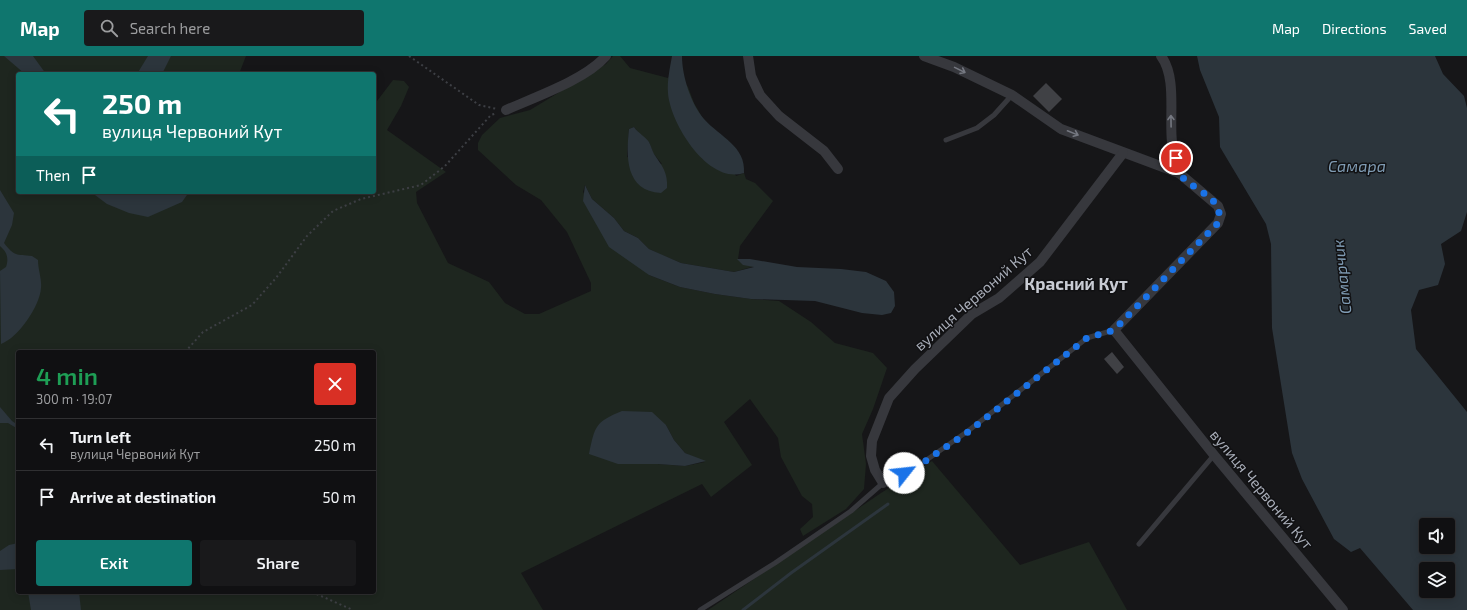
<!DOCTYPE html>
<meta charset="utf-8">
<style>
:root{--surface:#101012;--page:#19191b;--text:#f1f3f6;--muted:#9c9d9f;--line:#303032;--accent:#0f766e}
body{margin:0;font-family:"Exo 2",sans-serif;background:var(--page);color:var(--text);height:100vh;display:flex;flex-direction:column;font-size:15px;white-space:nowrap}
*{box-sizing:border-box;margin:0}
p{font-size:13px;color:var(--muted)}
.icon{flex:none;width:22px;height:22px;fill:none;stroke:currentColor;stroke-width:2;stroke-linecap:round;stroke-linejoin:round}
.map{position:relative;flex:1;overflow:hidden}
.side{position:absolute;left:16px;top:294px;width:360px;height:244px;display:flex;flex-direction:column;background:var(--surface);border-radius:4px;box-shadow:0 2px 10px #0003,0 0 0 1px var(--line)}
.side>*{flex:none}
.top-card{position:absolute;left:16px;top:16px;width:360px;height:122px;border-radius:4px;box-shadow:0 2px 10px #0003,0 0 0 1px var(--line);background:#0f766e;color:#fff;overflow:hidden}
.tools{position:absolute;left:1419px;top:462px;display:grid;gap:8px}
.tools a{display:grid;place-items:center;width:36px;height:36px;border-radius:4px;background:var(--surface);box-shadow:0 2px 10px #0003,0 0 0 1px var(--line);font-size:20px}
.pin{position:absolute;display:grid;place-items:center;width:34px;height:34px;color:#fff;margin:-17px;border:2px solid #fff;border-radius:50%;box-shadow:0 1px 4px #0007}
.me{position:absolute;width:44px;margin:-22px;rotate:61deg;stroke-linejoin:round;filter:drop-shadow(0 0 3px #0008)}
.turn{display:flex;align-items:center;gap:14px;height:84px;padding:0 20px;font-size:18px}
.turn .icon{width:52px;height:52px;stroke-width:2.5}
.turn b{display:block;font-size:28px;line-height:34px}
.then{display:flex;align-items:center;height:38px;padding:0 20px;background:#0003;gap:8px;font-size:15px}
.round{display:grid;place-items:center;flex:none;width:42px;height:42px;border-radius:4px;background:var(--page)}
.summary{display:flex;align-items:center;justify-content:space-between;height:68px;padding:0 20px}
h1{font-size:24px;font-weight:600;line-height:30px;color:#1e9e55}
.action{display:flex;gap:8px;margin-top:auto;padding:8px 20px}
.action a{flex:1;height:46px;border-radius:4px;background:var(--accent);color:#fff;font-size:16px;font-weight:600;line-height:46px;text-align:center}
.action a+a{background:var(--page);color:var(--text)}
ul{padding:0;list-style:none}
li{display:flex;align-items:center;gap:12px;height:52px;padding:0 20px;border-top:1px solid var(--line)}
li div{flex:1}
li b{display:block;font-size:15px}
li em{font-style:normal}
header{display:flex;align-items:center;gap:24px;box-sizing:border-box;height:56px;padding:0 20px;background:var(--accent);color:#fff}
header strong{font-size:19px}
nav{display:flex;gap:22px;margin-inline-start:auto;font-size:14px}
.search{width:280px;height:36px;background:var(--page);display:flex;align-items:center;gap:10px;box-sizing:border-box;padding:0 14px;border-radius:4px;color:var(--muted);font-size:15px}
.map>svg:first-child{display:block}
.green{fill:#1e261f;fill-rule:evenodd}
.water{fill:#2c353c;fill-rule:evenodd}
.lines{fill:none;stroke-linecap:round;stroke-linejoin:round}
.stream{stroke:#2c353c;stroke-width:3}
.building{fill:#404145}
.path{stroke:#3d3f44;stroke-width:2;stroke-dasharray:2 3;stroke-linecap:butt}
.lane{stroke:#37383d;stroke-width:5}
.street{stroke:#37383d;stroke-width:10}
.oneway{stroke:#757881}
.route{stroke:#1a73e8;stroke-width:7;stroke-dasharray:0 12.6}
.labels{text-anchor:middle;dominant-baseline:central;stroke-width:3;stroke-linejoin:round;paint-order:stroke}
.street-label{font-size:15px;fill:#a8adb8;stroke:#111113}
.water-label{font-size:16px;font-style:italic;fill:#7f9bb3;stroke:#111113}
.quarter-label{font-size:17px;font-weight:bold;fill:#c9ccd4;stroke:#111113}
</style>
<header>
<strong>Map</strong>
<div class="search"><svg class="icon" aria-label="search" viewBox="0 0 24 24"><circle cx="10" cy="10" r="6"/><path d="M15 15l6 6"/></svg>Search here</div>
<nav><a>Map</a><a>Directions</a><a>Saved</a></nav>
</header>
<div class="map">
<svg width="1467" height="554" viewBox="0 0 1467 554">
<rect width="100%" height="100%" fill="#161618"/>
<!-- green -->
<g class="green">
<path d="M 0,0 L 246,0 L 239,18 L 18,18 L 18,136 L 374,136 L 374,49 L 393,24 L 404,25 L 409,31 L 401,50 L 387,74 L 446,116 L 416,136 L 417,147 L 448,207 L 489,226 L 505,247 L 525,258 L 539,258 L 591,235 L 591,227 L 567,176 L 541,144 L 516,129 L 478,94 L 478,87 L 482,79 L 500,62 L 530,54 L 606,8 L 613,0 L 620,0 L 630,12 L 668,22 L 674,12 L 688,31 L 694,47 L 736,120 L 744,117 L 746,123 L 755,127 L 773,145 L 740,190 L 738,203 L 755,210 L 734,216 L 681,207 L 662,199 L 649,193 L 638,182 L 624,175 L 614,162 L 592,143 L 585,129 L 583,136 L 649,219 L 680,231 L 715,238 L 751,243 L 779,245 L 811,266 L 835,287 L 873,297 L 887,312 L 873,353 L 862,378 L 866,408 L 864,433 L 846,453 L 803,480 L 800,473 L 813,461 L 812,448 L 802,440 L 781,401 L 778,382 L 750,343 L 724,366 L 752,409 L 711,441 L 702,428 L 521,517 L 543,554 L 0,554 ZM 634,71 L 640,79 L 649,86 L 653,97 L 662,108 L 627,101 L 629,73 ZM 18,296 L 374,296 L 374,536 L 18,536 ZM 666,369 L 674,384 L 685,397 L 705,406 L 685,410 L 658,408 Z"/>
<path d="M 932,405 L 1020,509 L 1089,486 L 1127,554 L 708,554 L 881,437 Z"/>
</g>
<!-- water -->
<g class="water">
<path d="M 4,0 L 33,0 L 46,18 L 25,18 Z"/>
<path d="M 148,0 L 171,0 L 162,18 L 137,18 Z"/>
<path d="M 672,0 L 682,0 C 682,20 691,48 704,63 C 720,81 746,90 744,117 C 708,129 670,67 668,37 C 667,24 670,12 672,0 Z"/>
<path d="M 1197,0 L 1435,0 L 1443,18 L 1464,40 L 1467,52 L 1467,156 L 1461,175 L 1441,188 L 1445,208 L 1438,229 L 1419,234 L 1411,254 L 1416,293 L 1467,356 L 1467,554 L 1413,554 L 1360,492 L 1351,496 L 1334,483 L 1302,423 L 1292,397 L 1272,272 L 1271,188 L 1266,168 L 1220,91 L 1219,61 L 1200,14 ZM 1426,469 L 1448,469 L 1448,491 L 1426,491 ZM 1426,513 L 1448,513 L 1448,535 L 1426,535 Z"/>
<path d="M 634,71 C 638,77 646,81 649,86 C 651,90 652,94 654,98 C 662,110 668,116 667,132 L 661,137 C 625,135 626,100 629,73 Z"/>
<path d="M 585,129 L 592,143 L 614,162 L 624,175 L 638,182 L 649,193 L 681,207 L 734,216 L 754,211 L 743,209 L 737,203 L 750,203 L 797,211 L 841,213 L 866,216 L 886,225 L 894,236 L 895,250 L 891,257 L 882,259 L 862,257 L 815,245 L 751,243 L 715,238 L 680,231 L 649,219 L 609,191 L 583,145 Z"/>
<path d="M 0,134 L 14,157 L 12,169 L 4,187 C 15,201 16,198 32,200 L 38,204 C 38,214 42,223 41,232 C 40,250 18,282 1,288 L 0,215 L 6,211 C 9,202 7,196 0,190 Z"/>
<path d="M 91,136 L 128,136 L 143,139 L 160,136 L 189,136 L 182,146 L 148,161 L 129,157 L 107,148 Z"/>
<path d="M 0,351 L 12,365 L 18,369 L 18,373 L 8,367 L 0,367 Z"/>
<path d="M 622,355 L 652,356 L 666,369 L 674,384 L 685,397 L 706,405 L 685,410 L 658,408 L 618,408 L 589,398 C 595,370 595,366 622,355 Z"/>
<path d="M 18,487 L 18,513 L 0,514 L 0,495 L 9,489 Z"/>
<path d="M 28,536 L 79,536 L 81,554 L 31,554 Z"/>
</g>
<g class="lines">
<!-- stream -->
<path class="stream" d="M 743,554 L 791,517 L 888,448"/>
</g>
<!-- building -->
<g class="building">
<path d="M 1046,27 L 1062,43 L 1049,56 L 1033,40 Z"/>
<path d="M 1112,296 L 1124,311 L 1117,318 L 1104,303 Z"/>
</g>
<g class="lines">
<!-- path -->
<g class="path">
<path d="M 409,0 L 479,49 L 497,53"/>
<path d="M 185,296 L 203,276 L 252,249 L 276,222 L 307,180 L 333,155 L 361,143 L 421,129 L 445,110 L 491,59 L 497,57"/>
<path d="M 312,536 L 353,554"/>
</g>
<!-- lane -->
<g class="lane">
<path d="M 946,84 L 977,72 L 994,59 L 1012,39"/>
<path d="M 1139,488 L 1214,399"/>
<path d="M 700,554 L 775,507 L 851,455 L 883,427 L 915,412 L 968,375 L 1087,282 L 1114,274"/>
</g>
<!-- street -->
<g class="street">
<path d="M 748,0 L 751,20 L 760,39 L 779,60 L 824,95 L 838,113"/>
<path d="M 924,0 L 954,11 L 1012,39 L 1061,73 L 1179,117 L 1218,150 L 1221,158 L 1218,167 L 1114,274 L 1214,399 L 1343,554"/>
<path d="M 1161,0 C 1177,21 1169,60 1172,86 C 1173,96 1177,107 1179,117"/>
<path d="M 506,54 C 535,41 585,24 606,0"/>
<path d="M 883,427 L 875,414 L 871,400 L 872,385 L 889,342 L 915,313 L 972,258 L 999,242 L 1040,206 L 1123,97"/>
</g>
</g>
<!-- one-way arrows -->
<defs><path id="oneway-shaft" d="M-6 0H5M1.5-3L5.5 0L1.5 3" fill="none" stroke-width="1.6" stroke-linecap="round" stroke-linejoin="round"/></defs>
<g class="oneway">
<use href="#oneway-shaft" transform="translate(960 14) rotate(26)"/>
<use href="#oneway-shaft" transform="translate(1171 65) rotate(-91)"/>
<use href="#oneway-shaft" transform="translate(1073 77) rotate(22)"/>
</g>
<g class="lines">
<!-- route -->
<path class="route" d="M 904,417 L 915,412 L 968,376 L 1087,282 L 1114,274 L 1218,167 C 1226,140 1191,135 1179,117 C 1177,113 1177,106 1176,102"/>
</g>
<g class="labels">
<!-- street labels -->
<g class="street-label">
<text transform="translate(973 242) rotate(-41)">вулиця Червоний Кут</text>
<text transform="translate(1262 433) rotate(50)">вулиця Червоний Кут</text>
</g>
<!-- water labels -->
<g class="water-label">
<text x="1357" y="109">Самара</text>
<text transform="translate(1341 221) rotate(-96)">Самарчик</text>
</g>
<!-- quarter labels -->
<g class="quarter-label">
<text x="1076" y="227">Красний Кут</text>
</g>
</g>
</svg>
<div class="tools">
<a><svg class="icon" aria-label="sound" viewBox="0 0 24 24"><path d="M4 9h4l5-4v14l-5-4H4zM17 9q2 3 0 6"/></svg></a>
<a><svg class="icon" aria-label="layers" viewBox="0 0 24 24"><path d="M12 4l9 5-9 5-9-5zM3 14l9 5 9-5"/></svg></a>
</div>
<div class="pin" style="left:1176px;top:102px;background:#d93025"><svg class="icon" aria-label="arrive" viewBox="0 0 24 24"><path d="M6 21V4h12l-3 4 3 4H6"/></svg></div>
<svg class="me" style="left:904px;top:417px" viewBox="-20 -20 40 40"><circle r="19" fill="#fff"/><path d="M0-13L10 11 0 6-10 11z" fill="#1a73e8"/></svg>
<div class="top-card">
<div class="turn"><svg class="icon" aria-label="left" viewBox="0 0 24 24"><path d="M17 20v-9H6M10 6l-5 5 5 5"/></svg><div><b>250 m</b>вулиця Червоний Кут</div></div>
<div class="then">Then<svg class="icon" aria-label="arrive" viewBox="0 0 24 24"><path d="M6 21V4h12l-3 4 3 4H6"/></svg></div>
</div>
<section class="side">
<div class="summary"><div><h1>4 min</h1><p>300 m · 19:07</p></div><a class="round" style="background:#d93025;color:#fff"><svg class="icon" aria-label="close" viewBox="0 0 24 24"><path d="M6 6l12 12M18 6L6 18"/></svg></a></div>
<ul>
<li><svg class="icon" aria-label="left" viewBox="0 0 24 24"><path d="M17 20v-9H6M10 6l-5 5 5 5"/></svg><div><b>Turn left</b><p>вулиця Червоний Кут</p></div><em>250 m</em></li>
<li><svg class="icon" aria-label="arrive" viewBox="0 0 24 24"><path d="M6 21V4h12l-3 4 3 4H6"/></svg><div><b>Arrive at destination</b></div><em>50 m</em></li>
</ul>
<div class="action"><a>Exit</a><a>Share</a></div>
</section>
</div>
